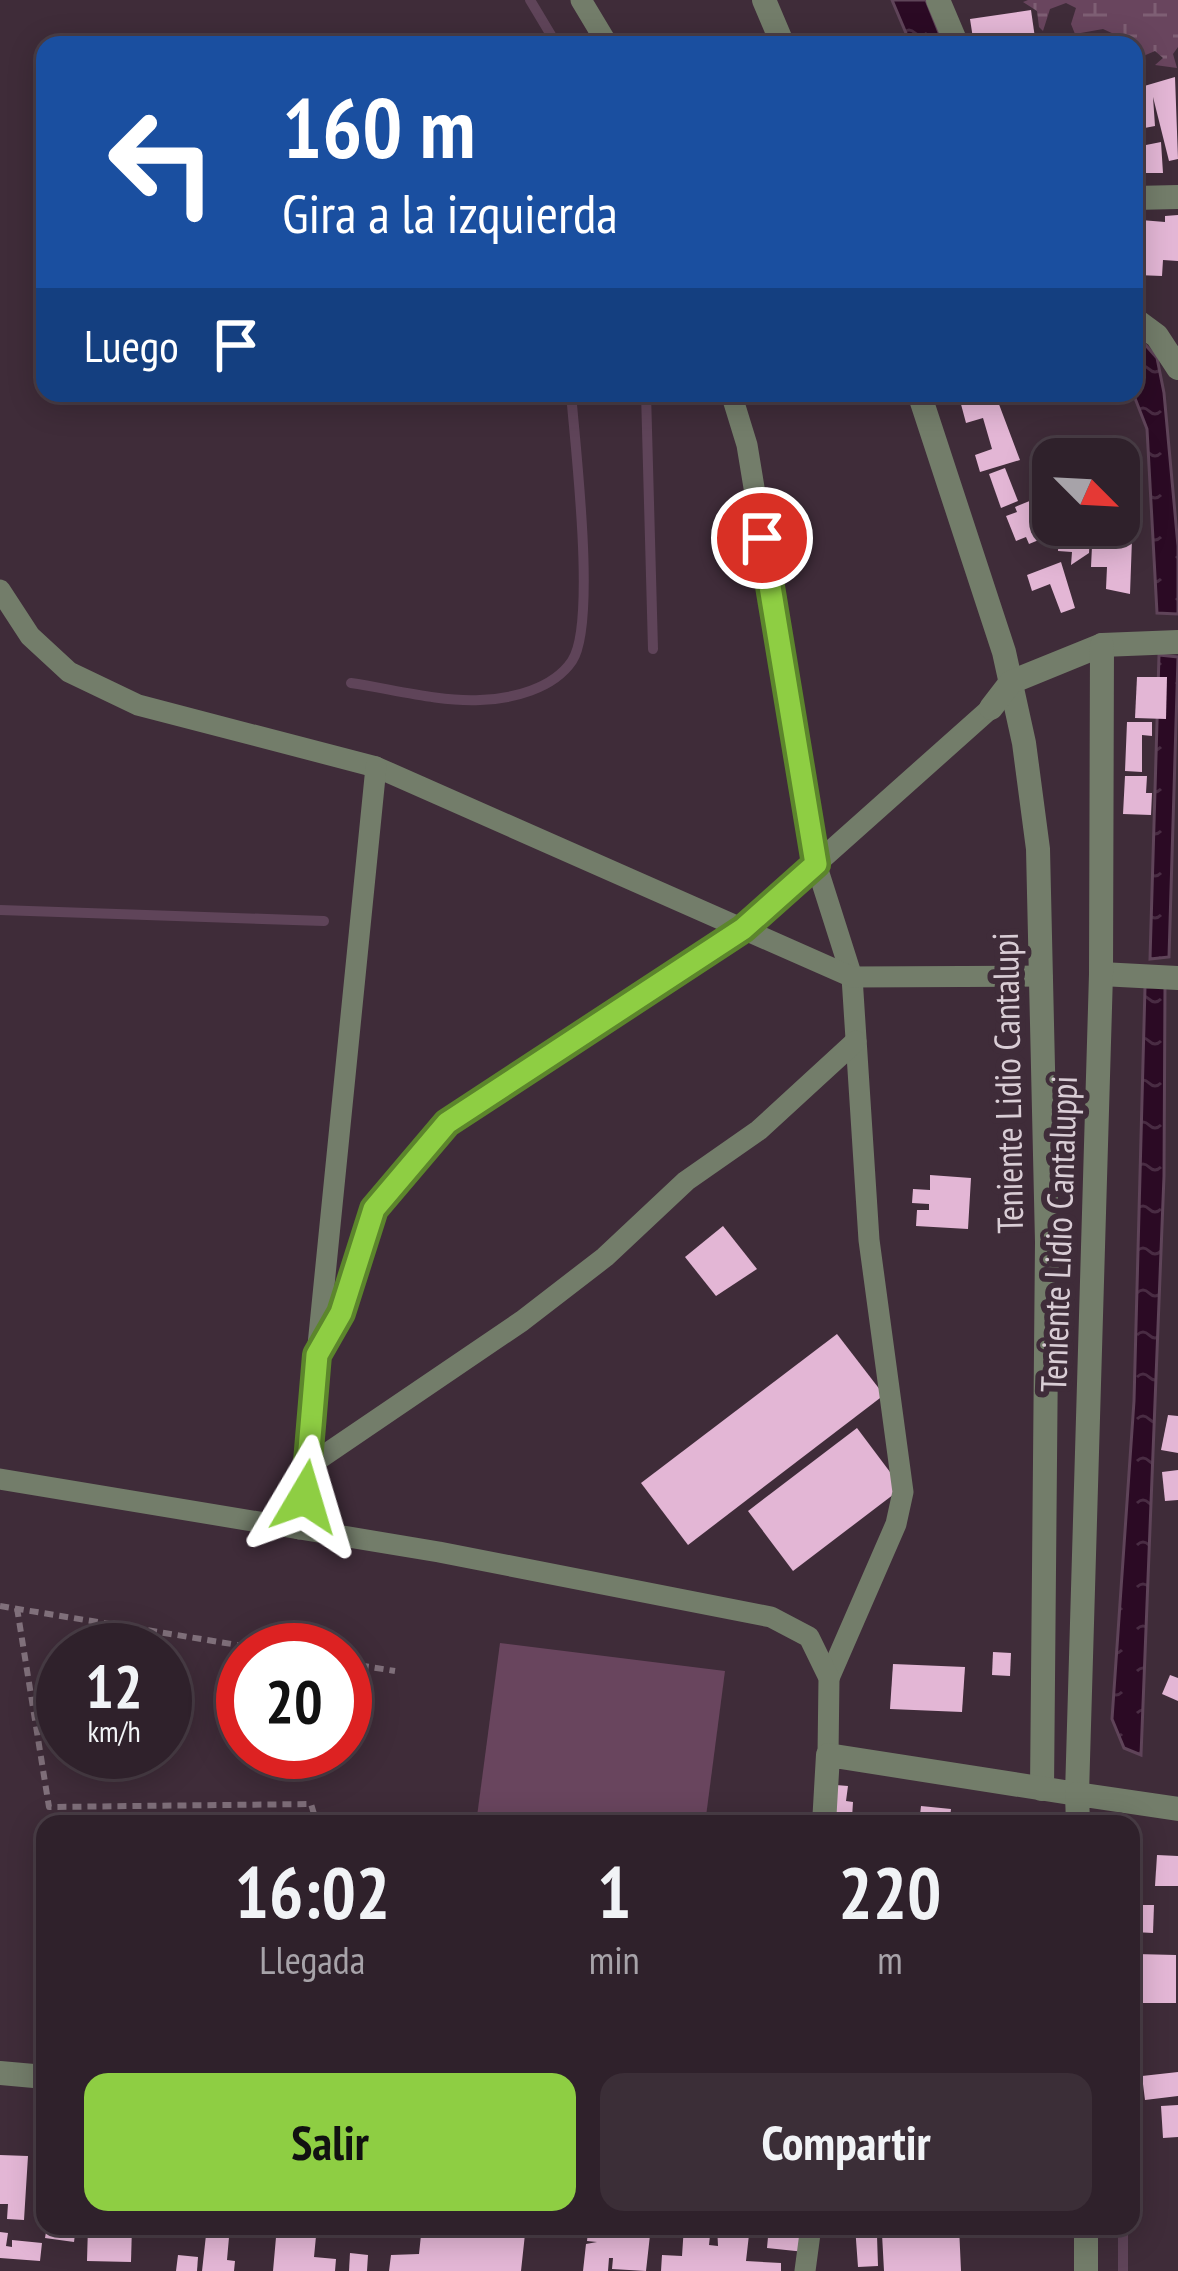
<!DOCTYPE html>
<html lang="es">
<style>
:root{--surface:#2f212b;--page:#3b2e37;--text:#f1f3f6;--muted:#a7a3a9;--line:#4a3e47;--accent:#8ece43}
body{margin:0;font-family:"PT Sans Narrow",sans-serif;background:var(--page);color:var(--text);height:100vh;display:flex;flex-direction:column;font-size:45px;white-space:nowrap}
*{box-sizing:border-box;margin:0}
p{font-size:39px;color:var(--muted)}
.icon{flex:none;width:66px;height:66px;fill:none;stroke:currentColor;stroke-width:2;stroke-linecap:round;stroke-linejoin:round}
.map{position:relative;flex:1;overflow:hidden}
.side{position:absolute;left:36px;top:1815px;width:1104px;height:420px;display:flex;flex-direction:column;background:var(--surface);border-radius:24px;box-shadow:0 6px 30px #0003,0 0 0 3px var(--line)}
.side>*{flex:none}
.hud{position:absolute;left:36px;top:36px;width:1107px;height:366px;border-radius:24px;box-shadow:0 6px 30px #0003,0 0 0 3px var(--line);background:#1a4fa0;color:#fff;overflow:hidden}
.needle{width:78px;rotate:114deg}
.fabs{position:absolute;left:1032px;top:438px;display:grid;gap:24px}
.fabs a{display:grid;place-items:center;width:108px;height:108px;border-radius:24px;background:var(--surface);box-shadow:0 6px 30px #0003,0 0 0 3px var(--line);font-size:60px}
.speed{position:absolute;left:36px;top:1623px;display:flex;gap:24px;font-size:60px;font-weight:700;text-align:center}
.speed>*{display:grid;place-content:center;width:156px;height:156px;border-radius:50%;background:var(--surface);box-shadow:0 6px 30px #0003,0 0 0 3px var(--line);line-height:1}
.speed small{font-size:30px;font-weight:400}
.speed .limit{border:18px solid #d22;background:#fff;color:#111}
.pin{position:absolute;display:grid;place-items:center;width:102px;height:102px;color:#fff;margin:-51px;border:6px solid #fff;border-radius:50%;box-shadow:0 3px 12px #0007}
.me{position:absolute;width:132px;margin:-66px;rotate:7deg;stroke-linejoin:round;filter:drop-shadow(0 0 9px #0008)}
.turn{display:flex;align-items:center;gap:42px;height:252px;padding:0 48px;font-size:54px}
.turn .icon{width:156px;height:156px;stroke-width:2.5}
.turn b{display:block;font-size:84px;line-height:102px}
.then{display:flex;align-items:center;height:114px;padding:0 48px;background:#0003;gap:24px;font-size:45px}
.eta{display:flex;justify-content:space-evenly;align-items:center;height:204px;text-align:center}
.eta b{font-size:72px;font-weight:600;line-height:84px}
.button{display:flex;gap:24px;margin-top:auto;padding:24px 48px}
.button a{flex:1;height:138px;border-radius:24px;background:var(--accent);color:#111;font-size:48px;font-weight:600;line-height:138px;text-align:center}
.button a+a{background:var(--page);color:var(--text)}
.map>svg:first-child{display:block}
.wetland{fill:url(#wetland-marsh)}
.garden{fill:#69455e}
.water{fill:url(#water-ripples);stroke:#5f4459;stroke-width:3}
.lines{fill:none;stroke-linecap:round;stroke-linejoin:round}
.stream{stroke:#5f4459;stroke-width:10}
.building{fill:#e3b6d5}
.path{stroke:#80707b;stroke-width:6;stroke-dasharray:9 6;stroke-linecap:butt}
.service{stroke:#737d6a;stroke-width:21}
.minor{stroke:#737d6a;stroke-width:24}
.tertiary{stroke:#737d6a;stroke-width:24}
.route-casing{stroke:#5c862c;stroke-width:30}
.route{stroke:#8ece43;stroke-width:21}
.labels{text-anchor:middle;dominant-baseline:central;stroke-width:12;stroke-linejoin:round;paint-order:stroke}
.street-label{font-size:36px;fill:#d9cdd5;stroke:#3f2c39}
</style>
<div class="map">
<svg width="1178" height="2271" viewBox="0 0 1178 2271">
<defs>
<pattern id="wetland-marsh" width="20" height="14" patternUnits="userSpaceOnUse" patternTransform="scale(3)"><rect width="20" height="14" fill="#69455e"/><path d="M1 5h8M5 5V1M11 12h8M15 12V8" fill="none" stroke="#7e5f74"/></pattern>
<pattern id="water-ripples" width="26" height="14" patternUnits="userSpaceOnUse" patternTransform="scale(3)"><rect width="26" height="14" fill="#2b0a24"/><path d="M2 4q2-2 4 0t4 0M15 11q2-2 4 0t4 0" fill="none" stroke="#492c43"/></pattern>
</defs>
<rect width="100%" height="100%" fill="#3f2c39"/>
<!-- wetland -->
<path class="wetland" d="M 1028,0 L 1178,0 L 1178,47 L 1173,54 L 1177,68 L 1155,65 L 1163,58 L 1155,51 L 1134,60 L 1134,45 L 1113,45 L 1114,34 L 1103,29 L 1075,34 L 1071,24 L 1076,8 L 1066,3 L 1050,9 L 1043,31 L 1039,27 L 1037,11 L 1023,2 Z"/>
<!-- garden -->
<path class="garden" d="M 500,1643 L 725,1671 L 705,1824 L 476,1824 Z"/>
<!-- water -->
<g class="water">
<path d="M 892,0 L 926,0 L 944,45 L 911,45 Z"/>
<path d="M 1134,332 L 1157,358 L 1164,393 L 1178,546 L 1178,614 L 1157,613 L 1147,429 L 1133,393 Z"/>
<path d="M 1159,655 L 1178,657 L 1169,957 L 1150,959 Z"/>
<path d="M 1165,986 L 1164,1176 L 1141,1755 L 1124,1748 L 1112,1719 L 1134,1401 L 1145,987 Z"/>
</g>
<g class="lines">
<!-- stream -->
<g class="stream">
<path d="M 530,0 L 557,45"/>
<path d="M 646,393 L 653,649"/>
<path d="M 351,683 C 392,689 439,702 480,700 C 512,699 553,689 572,661 C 597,624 575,445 571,393"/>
<path d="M 0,910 L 324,921"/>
<path d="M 1126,1824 L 1126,1823"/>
<path d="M 1123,2226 L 1123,2271"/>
</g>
</g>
<!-- building -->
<g class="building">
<path d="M 1031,10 L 1036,45 L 974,45 L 970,19 Z"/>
<path d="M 1175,77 L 1178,159 L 1169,161 L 1153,97 L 1155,126 L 1134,130 L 1134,89 Z"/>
<path d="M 1141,142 L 1141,146 L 1161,142 L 1163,173 L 1143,173 L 1143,183 L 1134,184 L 1134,143 Z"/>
<path d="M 1178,215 L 1178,261 L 1163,260 L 1162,276 L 1137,275 L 1134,227 L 1140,227 L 1141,220 L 1165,222 L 1165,216 Z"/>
<path d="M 958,393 L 990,393 L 992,400 L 997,399 L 1020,460 L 980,472 L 975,455 L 992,449 L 983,418 L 966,423 Z"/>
<path d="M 1005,468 L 1018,501 L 1001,508 L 989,474 Z"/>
<path d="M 1119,484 L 1134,484 L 1130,594 L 1106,589 L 1107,567 L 1091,567 L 1093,525 L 1119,525 Z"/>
<path d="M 1032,500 L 1046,537 L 1029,544 L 1026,537 L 1016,541 L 1006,516 L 1017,512 L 1015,507 Z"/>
<path d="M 1059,534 L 1090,535 L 1089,553 L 1071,565 L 1072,552 L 1058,551 Z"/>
<path d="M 1061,562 L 1075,608 L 1061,613 L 1050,584 L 1032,591 L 1027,575 Z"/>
<path d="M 1137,677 L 1167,677 L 1166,719 L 1135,718 Z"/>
<path d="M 1127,722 L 1152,722 L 1152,736 L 1142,735 L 1142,772 L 1125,771 Z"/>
<path d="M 1125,776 L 1147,776 L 1146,793 L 1152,793 L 1151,815 L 1123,814 Z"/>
<path d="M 930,1175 L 971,1178 L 968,1229 L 916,1226 L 917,1210 L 929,1210 L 929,1204 L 912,1203 L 913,1189 L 930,1190 Z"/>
<path d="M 723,1226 L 757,1269 L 716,1296 L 685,1257 Z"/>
<path d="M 837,1334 L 884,1395 L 688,1545 L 641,1483 Z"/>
<path d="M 1168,1415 L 1178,1416 L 1178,1453 L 1161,1450 Z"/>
<path d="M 857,1428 L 902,1488 L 793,1571 L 748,1511 Z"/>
<path d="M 1178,1470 L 1178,1500 L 1165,1501 L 1162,1472 Z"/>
<path d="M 993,1652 L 1011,1653 L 1010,1676 L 992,1675 Z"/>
<path d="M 893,1664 L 965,1667 L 962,1712 L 890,1709 Z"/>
<path d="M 1170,1675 L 1178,1678 L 1178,1701 L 1162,1694 Z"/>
<path d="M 836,1785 L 848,1786 L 846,1801 L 853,1802 L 852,1818 L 832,1816 Z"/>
<path d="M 921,1806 L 951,1809 L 950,1818 L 980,1821 L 979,1824 L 919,1824 Z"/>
<path d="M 1157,1855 L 1178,1856 L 1178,1886 L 1155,1886 Z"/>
<path d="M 1136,1905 L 1154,1905 L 1153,1933 L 1134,1932 Z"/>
<path d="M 1136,1954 L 1176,1955 L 1176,2003 L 1136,2003 Z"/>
<path d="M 1178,2072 L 1178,2096 L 1145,2100 L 1142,2076 Z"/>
<path d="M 1178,2105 L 1178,2137 L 1163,2138 L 1161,2106 Z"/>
<path d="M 0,2155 L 28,2156 L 24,2220 L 7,2219 L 8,2204 L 0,2204 Z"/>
<path d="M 47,2226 L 76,2226 L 74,2242 L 45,2238 Z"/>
<path d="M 88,2226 L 132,2226 L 131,2262 L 87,2261 Z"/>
<path d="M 207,2226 L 230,2226 L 227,2260 L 235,2261 L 234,2271 L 202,2271 Z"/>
<path d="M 277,2226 L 317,2226 L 314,2257 L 336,2259 L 335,2271 L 273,2271 Z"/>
<path d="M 379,2226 L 443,2226 L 525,2234 L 521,2271 L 389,2271 L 391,2255 L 419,2254 L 421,2235 L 379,2231 Z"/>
<path d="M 598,2226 L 651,2226 L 646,2271 L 612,2269 L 613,2258 L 609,2258 L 608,2271 L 583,2271 L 586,2244 L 597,2242 L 587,2241 L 588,2231 L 598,2232 Z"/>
<path d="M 684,2226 L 711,2226 L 709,2245 L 718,2246 L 717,2226 L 750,2226 L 746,2261 L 781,2263 L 781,2271 L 661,2271 L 662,2255 L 682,2256 Z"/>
<path d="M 769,2226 L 808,2226 L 805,2252 L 767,2248 Z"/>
<path d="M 855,2226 L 959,2226 L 961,2271 L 884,2271 L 882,2234 L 873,2234 L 877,2236 L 878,2266 L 858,2267 Z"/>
<path d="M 967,2226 L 1007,2226 L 1008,2234 L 968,2236 Z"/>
<path d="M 0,2232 L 8,2233 L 6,2246 L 12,2247 L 12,2240 L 42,2243 L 40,2261 L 0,2258 Z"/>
<path d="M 350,2253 L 368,2255 L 367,2271 L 349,2271 Z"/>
<path d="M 178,2255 L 198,2257 L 197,2271 L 176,2271 Z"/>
</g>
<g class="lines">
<!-- path -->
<g class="path">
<path d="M 0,1606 L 268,1650"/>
<path d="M 17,1608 L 49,1807 L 311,1804 L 317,1824"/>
<path d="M 345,1663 L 395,1671"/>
</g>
<!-- service -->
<g class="service">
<path d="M 581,0 L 608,45"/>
<path d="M 731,393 L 747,445 L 816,864 L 852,977 L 869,1240 L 903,1492 L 896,1524 L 829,1678"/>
<path d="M 0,590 L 30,636 L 69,672 L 138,705 L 376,767 L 852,977 L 1042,976"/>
<path d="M 317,1355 L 341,1313 L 375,1209 L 447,1123 L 743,929 L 991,708"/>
<path d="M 310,1465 L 522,1321 L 605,1257 L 686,1181 L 759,1130 L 856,1041"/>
<path d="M 0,1479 L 439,1552 L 771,1617 L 809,1637 L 829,1678 L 828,1755"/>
<path d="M 299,1529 L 310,1465 L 317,1355 L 376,767"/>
<path d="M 805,2271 L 811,2226"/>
</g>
<!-- minor -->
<g class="minor">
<path d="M 764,0 L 783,45"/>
<path d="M 938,0 L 957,45"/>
<path d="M 1134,198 L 1178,197"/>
<path d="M 1134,319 L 1157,336 L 1178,368"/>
<path d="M 919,393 L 1004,652 L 1024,743 L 1038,849 L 1047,1242 L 1042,1789"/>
<path d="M 991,708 L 1011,682 L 1102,645 L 1178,642"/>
<path d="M 1101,974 L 1178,978"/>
<path d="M 824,1824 L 828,1755 L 1077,1794 L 1101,974 L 1102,645"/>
<path d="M 0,2073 L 45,2077"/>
</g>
<!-- tertiary -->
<g class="tertiary">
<path d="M 1078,1824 L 1077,1794 L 1178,1809"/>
<path d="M 1086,2226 L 1086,2271"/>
</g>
</g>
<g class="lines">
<!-- route casing -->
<g class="route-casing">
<path id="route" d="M 305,1497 L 317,1355 L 341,1313 L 374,1209 L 447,1123 L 743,929 L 816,864 L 762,538"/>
</g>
<!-- route -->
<use href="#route" class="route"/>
</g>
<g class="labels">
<!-- street labels -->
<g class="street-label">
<text transform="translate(1007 1083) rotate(-91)">Teniente Lidio Cantalupi</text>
<text transform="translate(1058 1234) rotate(-88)">Teniente Lidio Cantaluppi</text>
</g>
</g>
</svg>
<div class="fabs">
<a><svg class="needle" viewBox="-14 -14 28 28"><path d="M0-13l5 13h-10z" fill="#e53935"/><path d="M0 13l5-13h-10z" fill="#a7a3a9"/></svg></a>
</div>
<div class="speed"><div>12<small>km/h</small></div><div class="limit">20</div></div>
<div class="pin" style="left:762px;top:538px;background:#d93025"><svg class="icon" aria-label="arrive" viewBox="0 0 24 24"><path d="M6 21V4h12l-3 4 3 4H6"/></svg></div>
<svg class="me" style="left:305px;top:1497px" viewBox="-20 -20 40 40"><path d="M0-17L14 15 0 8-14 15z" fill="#8ece43" stroke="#fff" stroke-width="4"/></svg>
<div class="hud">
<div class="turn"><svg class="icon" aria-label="left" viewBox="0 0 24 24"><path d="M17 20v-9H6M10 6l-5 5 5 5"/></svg><div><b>160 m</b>Gira a la izquierda</div></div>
<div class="then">Luego<svg class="icon" aria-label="arrive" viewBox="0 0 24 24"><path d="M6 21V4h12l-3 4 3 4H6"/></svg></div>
</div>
<section class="side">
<div class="eta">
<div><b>16:02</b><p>Llegada</p></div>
<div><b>1</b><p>min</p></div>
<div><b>220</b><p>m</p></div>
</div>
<div class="button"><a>Salir</a><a>Compartir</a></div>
</section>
</div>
